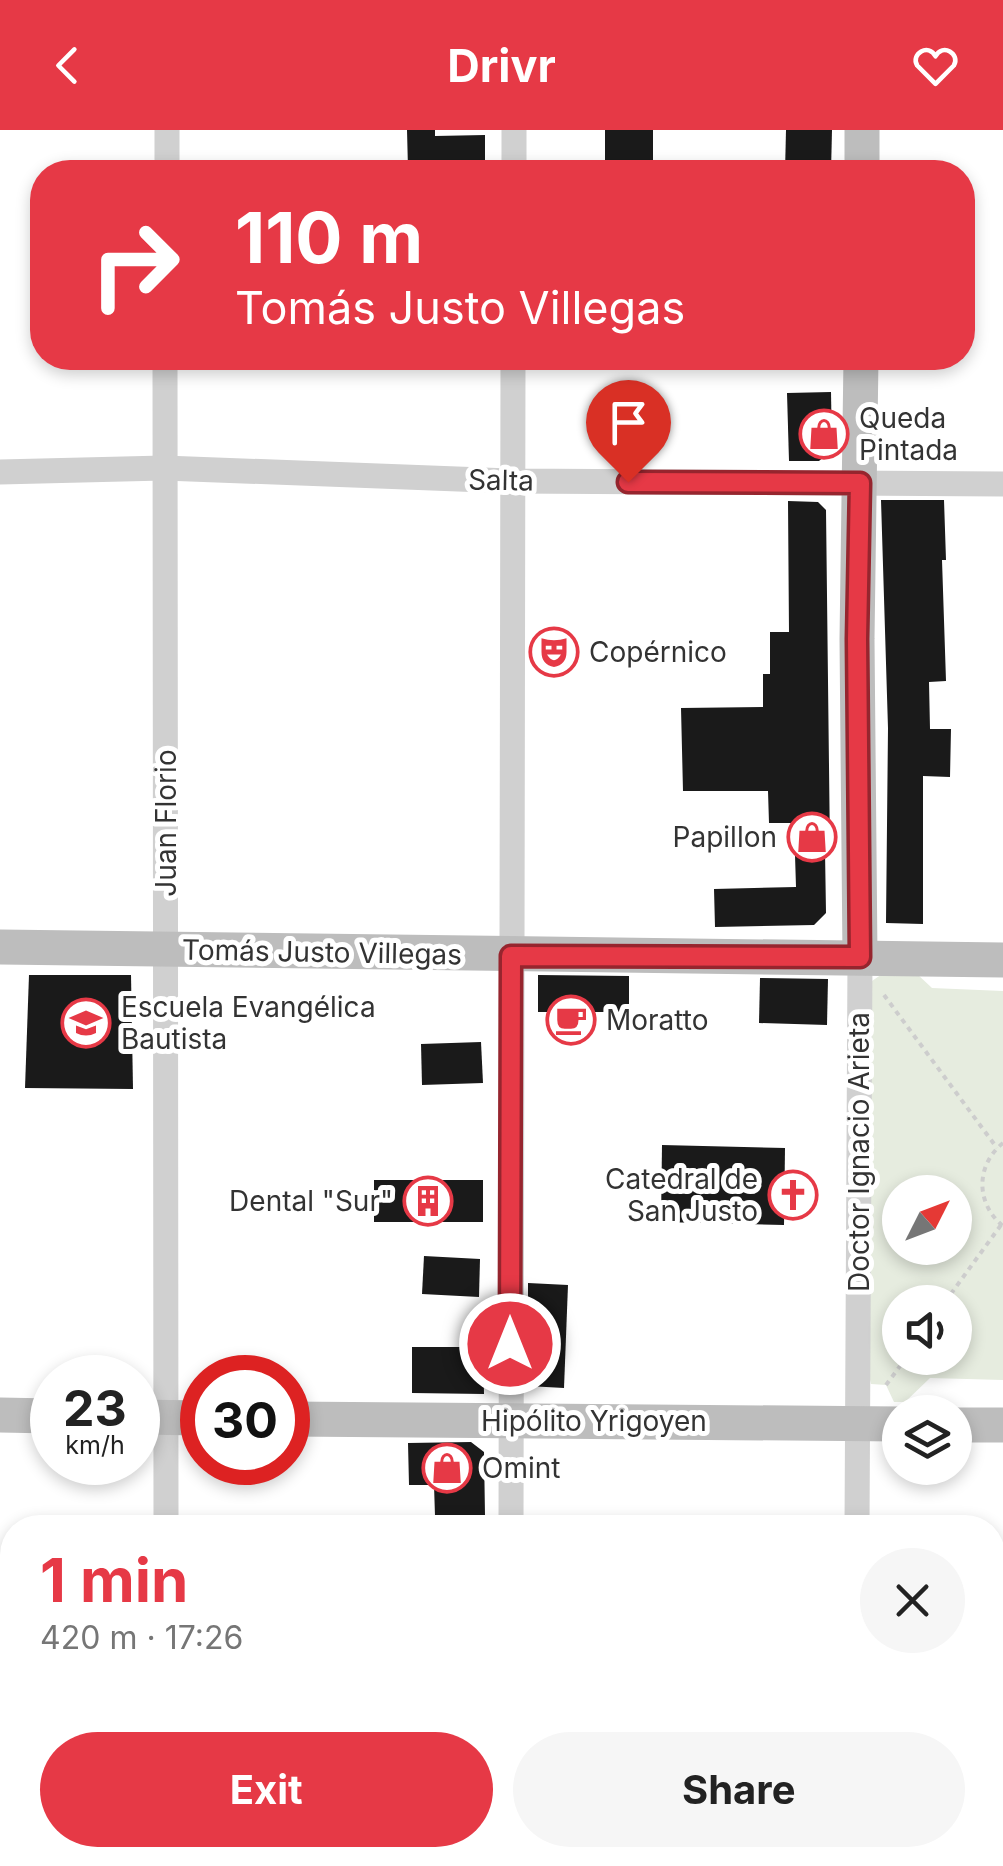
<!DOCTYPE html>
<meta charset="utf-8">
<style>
:root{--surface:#fff;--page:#f6f6f6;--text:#222;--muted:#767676;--accent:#e63946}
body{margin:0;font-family:Inter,sans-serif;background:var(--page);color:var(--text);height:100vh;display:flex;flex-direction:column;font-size:38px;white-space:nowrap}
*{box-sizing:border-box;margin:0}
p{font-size:32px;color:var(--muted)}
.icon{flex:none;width:55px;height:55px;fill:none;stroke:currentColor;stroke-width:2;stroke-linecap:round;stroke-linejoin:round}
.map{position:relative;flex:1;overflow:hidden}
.side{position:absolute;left:0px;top:1385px;width:1005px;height:352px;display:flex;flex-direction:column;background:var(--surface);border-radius:40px 40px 0 0;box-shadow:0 5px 15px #0003}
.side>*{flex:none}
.hud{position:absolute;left:30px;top:30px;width:945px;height:210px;border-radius:40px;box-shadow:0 5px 15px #0003;background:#e63946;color:#fff;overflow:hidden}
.needle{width:65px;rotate:48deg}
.tools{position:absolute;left:882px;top:1045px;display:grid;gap:20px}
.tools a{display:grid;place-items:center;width:90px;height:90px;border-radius:50%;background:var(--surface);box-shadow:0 5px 15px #0003;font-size:50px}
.speed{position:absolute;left:30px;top:1225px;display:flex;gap:20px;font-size:50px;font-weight:700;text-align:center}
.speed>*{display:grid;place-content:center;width:130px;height:130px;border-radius:50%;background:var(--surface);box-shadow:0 5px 15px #0003;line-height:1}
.speed small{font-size:25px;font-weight:400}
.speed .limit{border:15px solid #d22;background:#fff;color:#111}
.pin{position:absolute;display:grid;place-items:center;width:85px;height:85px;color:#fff;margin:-102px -42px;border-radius:50% 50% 50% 0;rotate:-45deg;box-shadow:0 0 10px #0007}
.pin .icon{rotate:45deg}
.me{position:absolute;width:110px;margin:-55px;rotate:0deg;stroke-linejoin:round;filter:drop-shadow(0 0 8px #0008)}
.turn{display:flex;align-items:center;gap:35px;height:210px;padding:0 40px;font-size:45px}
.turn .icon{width:130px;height:130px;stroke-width:2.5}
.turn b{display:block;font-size:70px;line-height:85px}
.round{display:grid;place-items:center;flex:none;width:105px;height:105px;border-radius:52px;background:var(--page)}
.summary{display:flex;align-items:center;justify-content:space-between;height:170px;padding:0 40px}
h1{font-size:60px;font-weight:700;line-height:75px;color:var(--accent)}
.cta{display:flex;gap:20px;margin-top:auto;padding:20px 40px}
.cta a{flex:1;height:115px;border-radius:60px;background:var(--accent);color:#fff;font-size:40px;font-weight:700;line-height:115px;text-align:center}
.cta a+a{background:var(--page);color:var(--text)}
header{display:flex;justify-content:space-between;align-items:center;height:130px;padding:0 40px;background:var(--accent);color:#fff;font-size:45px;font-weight:700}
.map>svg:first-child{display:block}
.green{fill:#e6ecdf;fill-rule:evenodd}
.building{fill:#1a1a1a}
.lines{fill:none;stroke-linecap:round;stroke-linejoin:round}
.path{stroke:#cdcdcd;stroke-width:4;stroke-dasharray:5 5;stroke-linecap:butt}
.street{stroke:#d0d0d0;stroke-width:25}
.secondary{stroke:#bdbdbd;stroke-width:35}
.route-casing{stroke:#96252e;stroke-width:25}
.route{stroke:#e63946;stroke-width:18}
.labels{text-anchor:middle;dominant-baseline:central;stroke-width:10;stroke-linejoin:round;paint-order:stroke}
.poi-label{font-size:28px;fill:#333;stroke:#fff;text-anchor:start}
.street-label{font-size:28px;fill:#333;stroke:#fff}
</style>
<header><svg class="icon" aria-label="back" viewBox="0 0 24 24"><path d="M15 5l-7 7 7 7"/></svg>Drivr<svg class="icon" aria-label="heart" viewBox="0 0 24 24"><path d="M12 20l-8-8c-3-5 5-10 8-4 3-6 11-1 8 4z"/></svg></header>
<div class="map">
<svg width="1003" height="1736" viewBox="0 0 1003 1736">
<rect width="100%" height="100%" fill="#fff"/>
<!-- green -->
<path class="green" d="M 885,842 L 917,844 L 932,858 L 1003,861 L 1003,1250 L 930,1248 L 905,1272 L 894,1272 L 886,1255 L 871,1254 L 867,1238 L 872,851 ZM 900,1062 L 955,1062 L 955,1118 L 900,1118 ZM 900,1172 L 955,1172 L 955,1228 L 900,1228 Z"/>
<!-- building -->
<g class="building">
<path d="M 407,0 L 435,0 L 435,6 L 485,5 L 485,38 L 408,39 Z"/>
<rect x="605" y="0" width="48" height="42"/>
<path d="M 786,0 L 832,0 L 831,42 L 785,42 Z"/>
<path d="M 831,262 L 832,320 L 819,331 L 789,331 L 787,263 Z"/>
<path d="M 881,370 L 944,370 L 946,430 L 942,430 L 946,551 L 929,552 L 930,599 L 951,599 L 950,647 L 923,646 L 923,794 L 886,793 L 888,598 Z"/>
<path d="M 788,371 L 818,372 L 826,380 L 830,721 L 825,721 L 826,783 L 814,795 L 715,797 L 714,759 L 796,757 L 794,693 L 769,693 L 768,661 L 683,661 L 681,578 L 763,577 L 763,544 L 770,544 L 770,502 L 789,502 Z"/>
<path d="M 29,845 L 131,845 L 133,959 L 25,958 Z"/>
<path d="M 538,845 L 629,846 L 629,882 L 538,882 Z"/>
<path d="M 760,848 L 828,849 L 827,895 L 759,893 Z"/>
<path d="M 481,912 L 483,953 L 422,955 L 421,914 Z"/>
<path d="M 662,1015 L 785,1018 L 784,1095 L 661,1092 Z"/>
<rect x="374" y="1050" width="109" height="42"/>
<path d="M 424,1126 L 480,1129 L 479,1167 L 422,1164 Z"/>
<path d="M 528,1153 L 568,1155 L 564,1258 L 528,1256 Z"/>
<path d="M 412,1217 L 483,1217 L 484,1264 L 412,1263 Z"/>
<path d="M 471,1312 L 484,1322 L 485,1386 L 435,1386 L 434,1355 L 409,1355 L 408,1313 Z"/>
</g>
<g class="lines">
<!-- path -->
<g class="path">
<path d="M 884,865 L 997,1018"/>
<path d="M 1003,1013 C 975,1036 976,1074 1003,1096"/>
<path d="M 945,1172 L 1001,1095"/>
<path d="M 886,1255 L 906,1228"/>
</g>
<!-- street -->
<g class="street">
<path d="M 167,42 L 167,0"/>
<path d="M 514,42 L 514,0"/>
<path d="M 165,228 L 166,1398"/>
<path d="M 0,342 L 164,338 L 512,351 L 1003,354"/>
<path d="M 511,1398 L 513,228"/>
<path d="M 857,1398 L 860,827"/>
<path d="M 858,1725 L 858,1736"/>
<path d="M 164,1736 L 164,1725"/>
<path d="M 509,1736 L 509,1725"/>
</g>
<!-- secondary -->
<g class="secondary">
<path d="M 862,42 L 862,0"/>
<path d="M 0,817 L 1003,830"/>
<path d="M 860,827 L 857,509 L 861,228"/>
<path d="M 0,1285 L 52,1286"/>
<path d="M 138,1287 L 202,1288"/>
<path d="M 288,1289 L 900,1294"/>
<path d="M 955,1295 L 1003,1295"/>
</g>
</g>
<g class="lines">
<!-- route casing -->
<g class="route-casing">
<path id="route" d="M 510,1214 L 511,826 L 860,827 L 857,509 L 860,353 L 628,352"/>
</g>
<!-- route -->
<use href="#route" class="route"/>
</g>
<!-- icons -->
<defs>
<g id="shop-ring" transform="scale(2.5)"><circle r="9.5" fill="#fff" stroke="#e63946" stroke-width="1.5"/><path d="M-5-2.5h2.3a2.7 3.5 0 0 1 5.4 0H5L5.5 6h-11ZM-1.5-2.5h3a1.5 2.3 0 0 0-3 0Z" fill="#e63946"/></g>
<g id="theatre-ring" transform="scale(2.5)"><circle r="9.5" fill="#fff" stroke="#e63946" stroke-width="1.5"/><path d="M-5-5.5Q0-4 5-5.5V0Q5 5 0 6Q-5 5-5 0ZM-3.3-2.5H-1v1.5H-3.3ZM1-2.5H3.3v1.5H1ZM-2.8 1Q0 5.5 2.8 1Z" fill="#e63946"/></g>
<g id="cafe-ring" transform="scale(2.5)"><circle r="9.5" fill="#fff" stroke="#e63946" stroke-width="1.5"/><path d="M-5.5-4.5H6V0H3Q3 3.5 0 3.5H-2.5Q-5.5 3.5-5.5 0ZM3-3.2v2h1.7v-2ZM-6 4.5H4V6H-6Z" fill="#e63946"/></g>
<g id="school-ring" transform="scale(2.5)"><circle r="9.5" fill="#fff" stroke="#e63946" stroke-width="1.5"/><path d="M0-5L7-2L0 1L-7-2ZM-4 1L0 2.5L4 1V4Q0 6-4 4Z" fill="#e63946"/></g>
<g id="church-ring" transform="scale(2.5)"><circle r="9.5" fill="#fff" stroke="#e63946" stroke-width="1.5"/><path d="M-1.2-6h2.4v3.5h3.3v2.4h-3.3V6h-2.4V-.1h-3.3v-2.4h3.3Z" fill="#e63946"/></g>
<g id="building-ring" transform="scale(2.5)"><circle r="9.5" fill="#fff" stroke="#e63946" stroke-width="1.5"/><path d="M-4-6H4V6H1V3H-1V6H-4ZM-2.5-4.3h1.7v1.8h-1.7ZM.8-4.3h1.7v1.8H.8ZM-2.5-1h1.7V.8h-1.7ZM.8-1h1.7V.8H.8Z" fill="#e63946"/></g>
</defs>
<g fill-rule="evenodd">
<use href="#shop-ring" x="824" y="304"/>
<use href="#theatre-ring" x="554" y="522"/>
<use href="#shop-ring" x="812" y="707"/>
<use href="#cafe-ring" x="571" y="890"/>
<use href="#school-ring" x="86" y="893"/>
<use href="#church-ring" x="793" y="1065"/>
<use href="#building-ring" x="428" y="1071"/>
<use href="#shop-ring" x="447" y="1338"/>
</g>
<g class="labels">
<!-- poi labels -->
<g class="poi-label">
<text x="859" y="288">Queda<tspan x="859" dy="32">Pintada</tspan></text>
<text x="589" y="522">Copérnico</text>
<text x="777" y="707" text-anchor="end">Papillon</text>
<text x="121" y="877">Escuela Evangélica<tspan x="121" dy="32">Bautista</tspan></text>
<text x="606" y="890">Moratto</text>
<text x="758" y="1049" text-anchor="end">Catedral de<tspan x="758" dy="32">San Justo</tspan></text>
<text x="393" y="1071" text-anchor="end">Dental "Sur"</text>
<text x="482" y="1338">Omint</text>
</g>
<!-- street labels -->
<g class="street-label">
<text transform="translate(501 350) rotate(1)">Salta</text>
<text transform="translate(166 693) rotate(-90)">Juan Florio</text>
<text transform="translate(322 822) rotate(1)">Tomás Justo Villegas</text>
<text transform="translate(859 1022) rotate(-90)">Doctor Ignacio Arieta</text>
<text x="594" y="1291">Hipólito Yrigoyen</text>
</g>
</g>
</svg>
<div class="tools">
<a><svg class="needle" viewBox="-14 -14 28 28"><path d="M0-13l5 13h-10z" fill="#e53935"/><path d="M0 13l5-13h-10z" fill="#767676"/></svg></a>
<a><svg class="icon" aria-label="sound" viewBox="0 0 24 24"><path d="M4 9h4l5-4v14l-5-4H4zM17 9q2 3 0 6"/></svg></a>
<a><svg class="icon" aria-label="layers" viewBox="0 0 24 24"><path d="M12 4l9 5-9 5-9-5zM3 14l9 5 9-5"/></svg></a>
</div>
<div class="speed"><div>23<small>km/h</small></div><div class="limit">30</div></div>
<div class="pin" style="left:628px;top:352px;background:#d93025"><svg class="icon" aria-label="arrive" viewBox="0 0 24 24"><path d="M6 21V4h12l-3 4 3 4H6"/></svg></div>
<svg class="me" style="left:510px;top:1214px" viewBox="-20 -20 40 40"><circle r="17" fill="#e63946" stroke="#fff" stroke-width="3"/><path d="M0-11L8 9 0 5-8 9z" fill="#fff"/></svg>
<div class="hud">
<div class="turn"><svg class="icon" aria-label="right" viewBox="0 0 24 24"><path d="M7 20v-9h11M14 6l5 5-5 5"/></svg><div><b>110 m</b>Tomás Justo Villegas</div></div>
</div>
<section class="side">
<div class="summary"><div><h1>1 min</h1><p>420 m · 17:26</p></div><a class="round"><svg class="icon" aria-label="close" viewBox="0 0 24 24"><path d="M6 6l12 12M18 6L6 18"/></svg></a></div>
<div class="cta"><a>Exit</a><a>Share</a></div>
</section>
</div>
